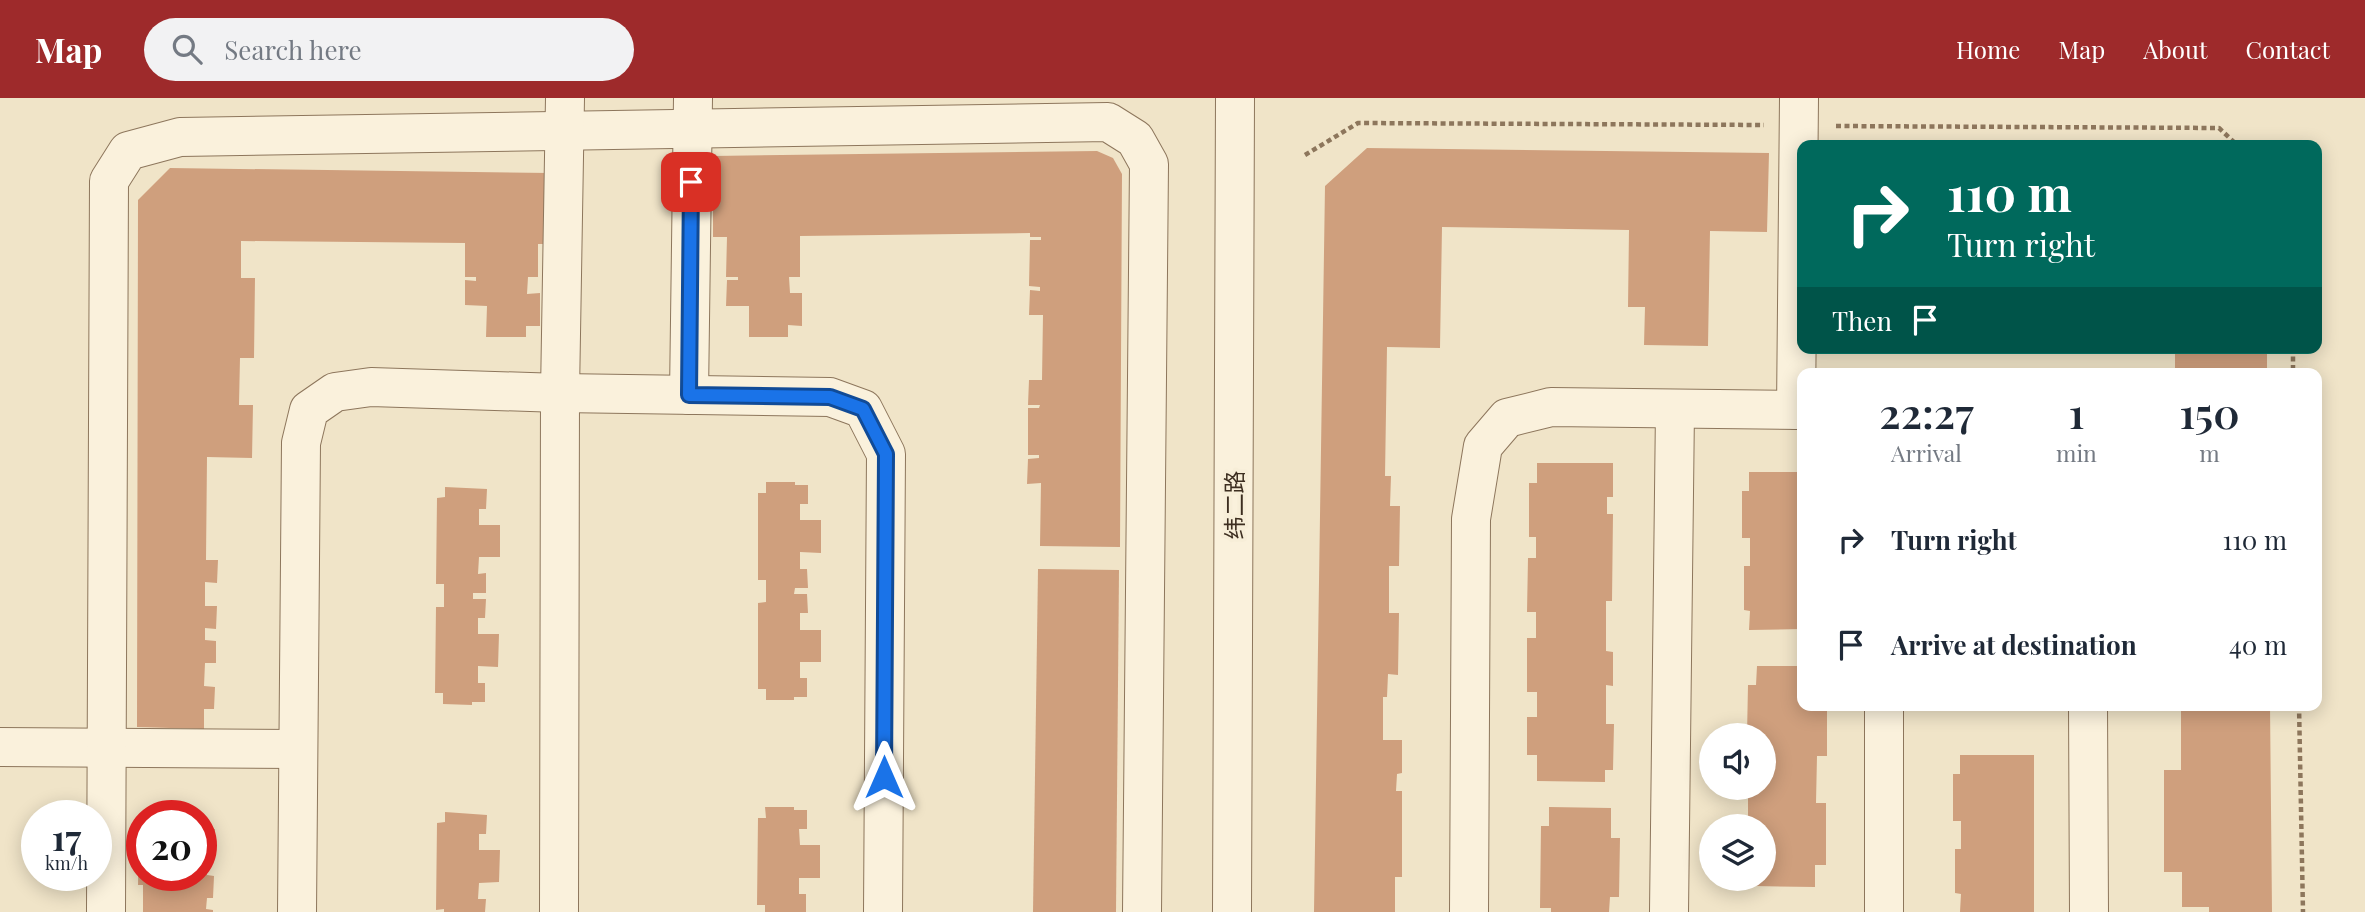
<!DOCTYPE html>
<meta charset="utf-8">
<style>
:root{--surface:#fff;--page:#f2f2f3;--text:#1f2937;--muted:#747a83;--accent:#9e2a2b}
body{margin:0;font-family:"Playfair Display","Noto Sans SC",serif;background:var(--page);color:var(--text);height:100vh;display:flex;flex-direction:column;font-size:26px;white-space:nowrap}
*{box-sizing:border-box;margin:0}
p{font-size:23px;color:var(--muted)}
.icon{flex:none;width:38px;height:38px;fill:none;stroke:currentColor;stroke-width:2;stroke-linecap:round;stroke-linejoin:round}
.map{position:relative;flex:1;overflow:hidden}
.details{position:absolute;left:1797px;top:270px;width:525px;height:343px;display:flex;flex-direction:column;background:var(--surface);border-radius:14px;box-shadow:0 4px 18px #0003}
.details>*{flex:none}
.hud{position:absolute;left:1797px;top:42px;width:525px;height:214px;border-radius:14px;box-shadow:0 4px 18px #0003;background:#00695c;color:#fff;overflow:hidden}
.controls{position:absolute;left:1699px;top:625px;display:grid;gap:14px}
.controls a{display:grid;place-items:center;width:77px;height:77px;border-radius:50%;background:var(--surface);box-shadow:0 4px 18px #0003;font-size:35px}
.speed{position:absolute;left:21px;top:702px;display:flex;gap:14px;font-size:35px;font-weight:700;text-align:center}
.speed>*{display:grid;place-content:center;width:91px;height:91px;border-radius:50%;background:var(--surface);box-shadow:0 4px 18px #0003;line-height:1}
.speed small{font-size:18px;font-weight:400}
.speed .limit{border:10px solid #d22;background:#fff;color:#111}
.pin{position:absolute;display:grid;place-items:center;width:60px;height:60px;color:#fff;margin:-30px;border-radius:14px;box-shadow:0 4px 10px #0006}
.me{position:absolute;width:77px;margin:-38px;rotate:0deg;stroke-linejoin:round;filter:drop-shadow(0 0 5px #0008)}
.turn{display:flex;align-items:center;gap:24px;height:147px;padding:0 35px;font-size:32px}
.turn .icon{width:91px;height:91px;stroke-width:2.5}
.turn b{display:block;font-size:49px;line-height:60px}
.then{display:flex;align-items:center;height:66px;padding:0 35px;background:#0003;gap:14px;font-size:26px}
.eta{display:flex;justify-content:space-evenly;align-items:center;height:119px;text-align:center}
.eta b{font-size:42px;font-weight:600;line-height:49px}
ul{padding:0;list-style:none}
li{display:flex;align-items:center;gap:21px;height:105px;padding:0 35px}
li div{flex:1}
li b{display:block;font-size:26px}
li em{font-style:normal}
header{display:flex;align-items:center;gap:42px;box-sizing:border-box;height:98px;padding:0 35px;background:var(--accent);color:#fff}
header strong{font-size:33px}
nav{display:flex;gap:38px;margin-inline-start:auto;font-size:24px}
.search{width:490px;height:63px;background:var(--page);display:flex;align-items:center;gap:18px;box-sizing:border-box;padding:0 24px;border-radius:38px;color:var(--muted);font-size:26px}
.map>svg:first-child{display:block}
.building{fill:#cf9f7d}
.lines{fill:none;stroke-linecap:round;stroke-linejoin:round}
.minor-casing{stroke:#8d765c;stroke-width:40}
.path{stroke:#8d765c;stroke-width:4.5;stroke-dasharray:5 3.5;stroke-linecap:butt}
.minor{stroke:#faf1dc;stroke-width:38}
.route-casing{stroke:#114b97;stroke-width:18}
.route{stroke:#1a73e8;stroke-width:12}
.labels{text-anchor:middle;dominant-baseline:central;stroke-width:7;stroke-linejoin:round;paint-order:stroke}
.street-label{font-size:23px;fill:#3d2e20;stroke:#f7eed8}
</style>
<header>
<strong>Map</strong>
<div class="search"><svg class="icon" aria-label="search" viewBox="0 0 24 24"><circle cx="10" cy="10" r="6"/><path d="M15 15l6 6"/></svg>Search here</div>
<nav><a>Home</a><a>Map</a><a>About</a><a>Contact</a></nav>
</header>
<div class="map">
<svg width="2365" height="814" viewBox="0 0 2365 814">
<rect width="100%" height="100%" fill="#f0e4c8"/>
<!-- building -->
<g class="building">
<path d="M 1367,50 L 1769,55 L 1767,134 L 1710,133 L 1708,248 L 1644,247 L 1645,209 L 1628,209 L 1629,132 L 1442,129 L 1440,250 L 1387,249 L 1385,378 L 1391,378 L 1390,408 L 1400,408 L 1399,468 L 1389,468 L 1389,515 L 1399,515 L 1398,577 L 1388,576 L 1387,599 L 1383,599 L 1383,642 L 1402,642 L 1402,675 L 1397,676 L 1396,693 L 1402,693 L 1402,779 L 1395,779 L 1395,814 L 1314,814 L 1325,88 Z"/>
<path d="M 1097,53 L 1113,60 L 1122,76 L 1120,449 L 1040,448 L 1041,385 L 1027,386 L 1028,361 L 1039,360 L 1039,357 L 1028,357 L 1028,310 L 1039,310 L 1040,307 L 1028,307 L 1029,282 L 1042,282 L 1043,217 L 1029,217 L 1030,192 L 1040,193 L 1040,189 L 1029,188 L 1030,142 L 1041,142 L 1041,139 L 1030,139 L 1030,135 L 800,138 L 800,179 L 789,179 L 790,195 L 802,195 L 802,228 L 788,227 L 788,239 L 749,239 L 749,208 L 726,208 L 727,182 L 738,182 L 738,179 L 726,179 L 727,139 L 713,139 L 713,58 Z"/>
<path d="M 170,70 L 550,75 L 550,146 L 538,146 L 538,179 L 528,179 L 527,196 L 540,195 L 540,228 L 526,228 L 526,239 L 486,239 L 487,208 L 465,207 L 465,182 L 476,183 L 476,179 L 465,179 L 465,145 L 241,143 L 241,180 L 255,180 L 254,260 L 240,260 L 239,307 L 253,307 L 252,360 L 207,359 L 206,462 L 218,462 L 217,485 L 205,484 L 205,508 L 217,508 L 216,531 L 205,530 L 205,542 L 216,543 L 216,565 L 205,565 L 204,588 L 215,589 L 214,611 L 204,611 L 204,631 L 137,629 L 138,102 Z"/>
<rect x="2175" y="250" width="92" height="25"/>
<path d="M 1537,365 L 1613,365 L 1613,399 L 1607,399 L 1607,416 L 1613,416 L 1612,503 L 1606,503 L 1606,553 L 1613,554 L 1613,588 L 1606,587 L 1606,626 L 1614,626 L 1613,672 L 1605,672 L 1605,684 L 1537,683 L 1537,657 L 1527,657 L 1527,619 L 1537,619 L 1537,594 L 1527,594 L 1527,540 L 1536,540 L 1536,514 L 1527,514 L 1528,460 L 1536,460 L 1536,439 L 1529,439 L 1529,385 L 1537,385 Z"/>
<path d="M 1749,374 L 1802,374 L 1802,531 L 1749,532 L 1750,513 L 1744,512 L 1744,468 L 1750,468 L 1750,440 L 1742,440 L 1742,393 L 1749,393 Z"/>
<path d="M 766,384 L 795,384 L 795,387 L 808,387 L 808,406 L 800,406 L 800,422 L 821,422 L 821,455 L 800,454 L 800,471 L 807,471 L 808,490 L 795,490 L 794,496 L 807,496 L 808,515 L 800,515 L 800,532 L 821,532 L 821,564 L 800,564 L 800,580 L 807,580 L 807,599 L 794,599 L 794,602 L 766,602 L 766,591 L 758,591 L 758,505 L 766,504 L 766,482 L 758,482 L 758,395 L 766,395 Z"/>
<path d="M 445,389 L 487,391 L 486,411 L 479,411 L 479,427 L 500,427 L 500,459 L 479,459 L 478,476 L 486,475 L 486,495 L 473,495 L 473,501 L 486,501 L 485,520 L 478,520 L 478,536 L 499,536 L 498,569 L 478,568 L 478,585 L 485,585 L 485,604 L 472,604 L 472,607 L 443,606 L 443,595 L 435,595 L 436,509 L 444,509 L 444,486 L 436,486 L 437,400 L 445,399 Z"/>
<path d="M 1038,471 L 1119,472 L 1116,814 L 1033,814 Z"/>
<path d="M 1757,568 L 1802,568 L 1802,607 L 1827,607 L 1827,658 L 1817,658 L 1816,705 L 1826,705 L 1826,767 L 1815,767 L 1815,789 L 1755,788 L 1755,780 L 1764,780 L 1764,728 L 1748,728 L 1748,695 L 1758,696 L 1758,690 L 1764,690 L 1764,637 L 1747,637 L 1748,587 L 1756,587 Z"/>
<path d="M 2181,607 L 2270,607 L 2272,814 L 2209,814 L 2209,809 L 2182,809 L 2182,774 L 2164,774 L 2164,672 L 2181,672 Z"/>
<path d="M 1960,657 L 2034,657 L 2034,814 L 1960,814 L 1961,796 L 1955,795 L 1955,751 L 1961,751 L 1961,723 L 1953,723 L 1953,676 L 1960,676 Z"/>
<path d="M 765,709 L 794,709 L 794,712 L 807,712 L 807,731 L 799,731 L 800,747 L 820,747 L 820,780 L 799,780 L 799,796 L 806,796 L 806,814 L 765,814 L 765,807 L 757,807 L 758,720 L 766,720 Z"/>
<path d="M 1549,709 L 1611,710 L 1611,740 L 1620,740 L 1619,799 L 1610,799 L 1609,814 L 1551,814 L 1551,810 L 1540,810 L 1541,728 L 1549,728 Z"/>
<path d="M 445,714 L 487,717 L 486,736 L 479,736 L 479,752 L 500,752 L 499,784 L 479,785 L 478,801 L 486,801 L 485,814 L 444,814 L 444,811 L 436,812 L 437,725 L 445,724 Z"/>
<path d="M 201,731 L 215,731 L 215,754 L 207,753 L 207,777 L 214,778 L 213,800 L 207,800 L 206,811 L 213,812 L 213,814 L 143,814 L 143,787 L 138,787 L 139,742 L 142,742 L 142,777 L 201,777 Z"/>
</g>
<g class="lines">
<!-- minor casing -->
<g class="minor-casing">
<g id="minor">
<path d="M 689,297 L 693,0"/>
<path d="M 1796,312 L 1799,0"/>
<path d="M 1884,607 L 1884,814"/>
<path d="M 2088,607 L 2089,814"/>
<path d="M 0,649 L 298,651"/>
<path d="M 106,814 L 109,83 L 128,53 L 180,39 L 1108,24 L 1135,41 L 1149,66 L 1142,814"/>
<path d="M 297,814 L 301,345 L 309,312 L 335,294 L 371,289 L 560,295 L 830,299 L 863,311 L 886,356 L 883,814"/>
<path d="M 559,814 L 560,295 L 565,0"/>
<path d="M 1232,814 L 1235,0"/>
<path d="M 1469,814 L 1471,421 L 1483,348 L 1507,320 L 1551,309 L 1802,312"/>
<path d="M 1669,814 L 1675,311"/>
</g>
</g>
<!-- path -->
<g class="path">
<path d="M 1836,28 L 2219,30 L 2237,47"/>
<path d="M 1305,57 L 1358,25 L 1764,27"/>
<path d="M 2293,250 L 2293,275"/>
<path d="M 2299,607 L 2303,814"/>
</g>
<!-- minor -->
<use href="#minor" class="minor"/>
</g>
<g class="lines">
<!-- route casing -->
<g class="route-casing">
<path id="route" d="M 691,84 L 689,297 L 830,299 L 863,311 L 886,356 L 884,679"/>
</g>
<!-- route -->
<use href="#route" class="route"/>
</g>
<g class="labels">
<!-- street labels -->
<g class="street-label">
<text transform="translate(1233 407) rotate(-90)">纬二路</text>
</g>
</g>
</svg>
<div class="controls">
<a><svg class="icon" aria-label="sound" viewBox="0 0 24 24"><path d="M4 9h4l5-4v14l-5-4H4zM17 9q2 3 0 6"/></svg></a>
<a><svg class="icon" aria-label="layers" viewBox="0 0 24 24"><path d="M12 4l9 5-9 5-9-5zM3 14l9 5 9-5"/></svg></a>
</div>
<div class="speed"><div>17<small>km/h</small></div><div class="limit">20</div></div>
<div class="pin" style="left:691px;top:84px;background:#d93025"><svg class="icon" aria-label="arrive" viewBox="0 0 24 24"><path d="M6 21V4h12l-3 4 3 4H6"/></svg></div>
<svg class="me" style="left:884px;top:679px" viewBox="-20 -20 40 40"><path d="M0-17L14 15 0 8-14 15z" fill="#1a73e8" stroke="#fff" stroke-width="4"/></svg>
<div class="hud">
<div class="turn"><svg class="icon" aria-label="right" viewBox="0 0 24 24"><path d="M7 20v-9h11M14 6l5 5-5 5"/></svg><div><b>110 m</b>Turn right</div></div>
<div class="then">Then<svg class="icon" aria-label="arrive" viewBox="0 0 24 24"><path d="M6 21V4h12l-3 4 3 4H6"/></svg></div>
</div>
<section class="details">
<div class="eta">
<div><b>22:27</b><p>Arrival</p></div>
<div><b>1</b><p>min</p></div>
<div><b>150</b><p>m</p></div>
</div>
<ul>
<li><svg class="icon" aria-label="right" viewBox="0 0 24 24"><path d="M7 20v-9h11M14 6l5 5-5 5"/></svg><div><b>Turn right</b></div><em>110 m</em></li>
<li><svg class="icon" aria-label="arrive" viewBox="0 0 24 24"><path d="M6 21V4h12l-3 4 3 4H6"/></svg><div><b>Arrive at destination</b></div><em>40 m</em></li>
</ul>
</section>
</div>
